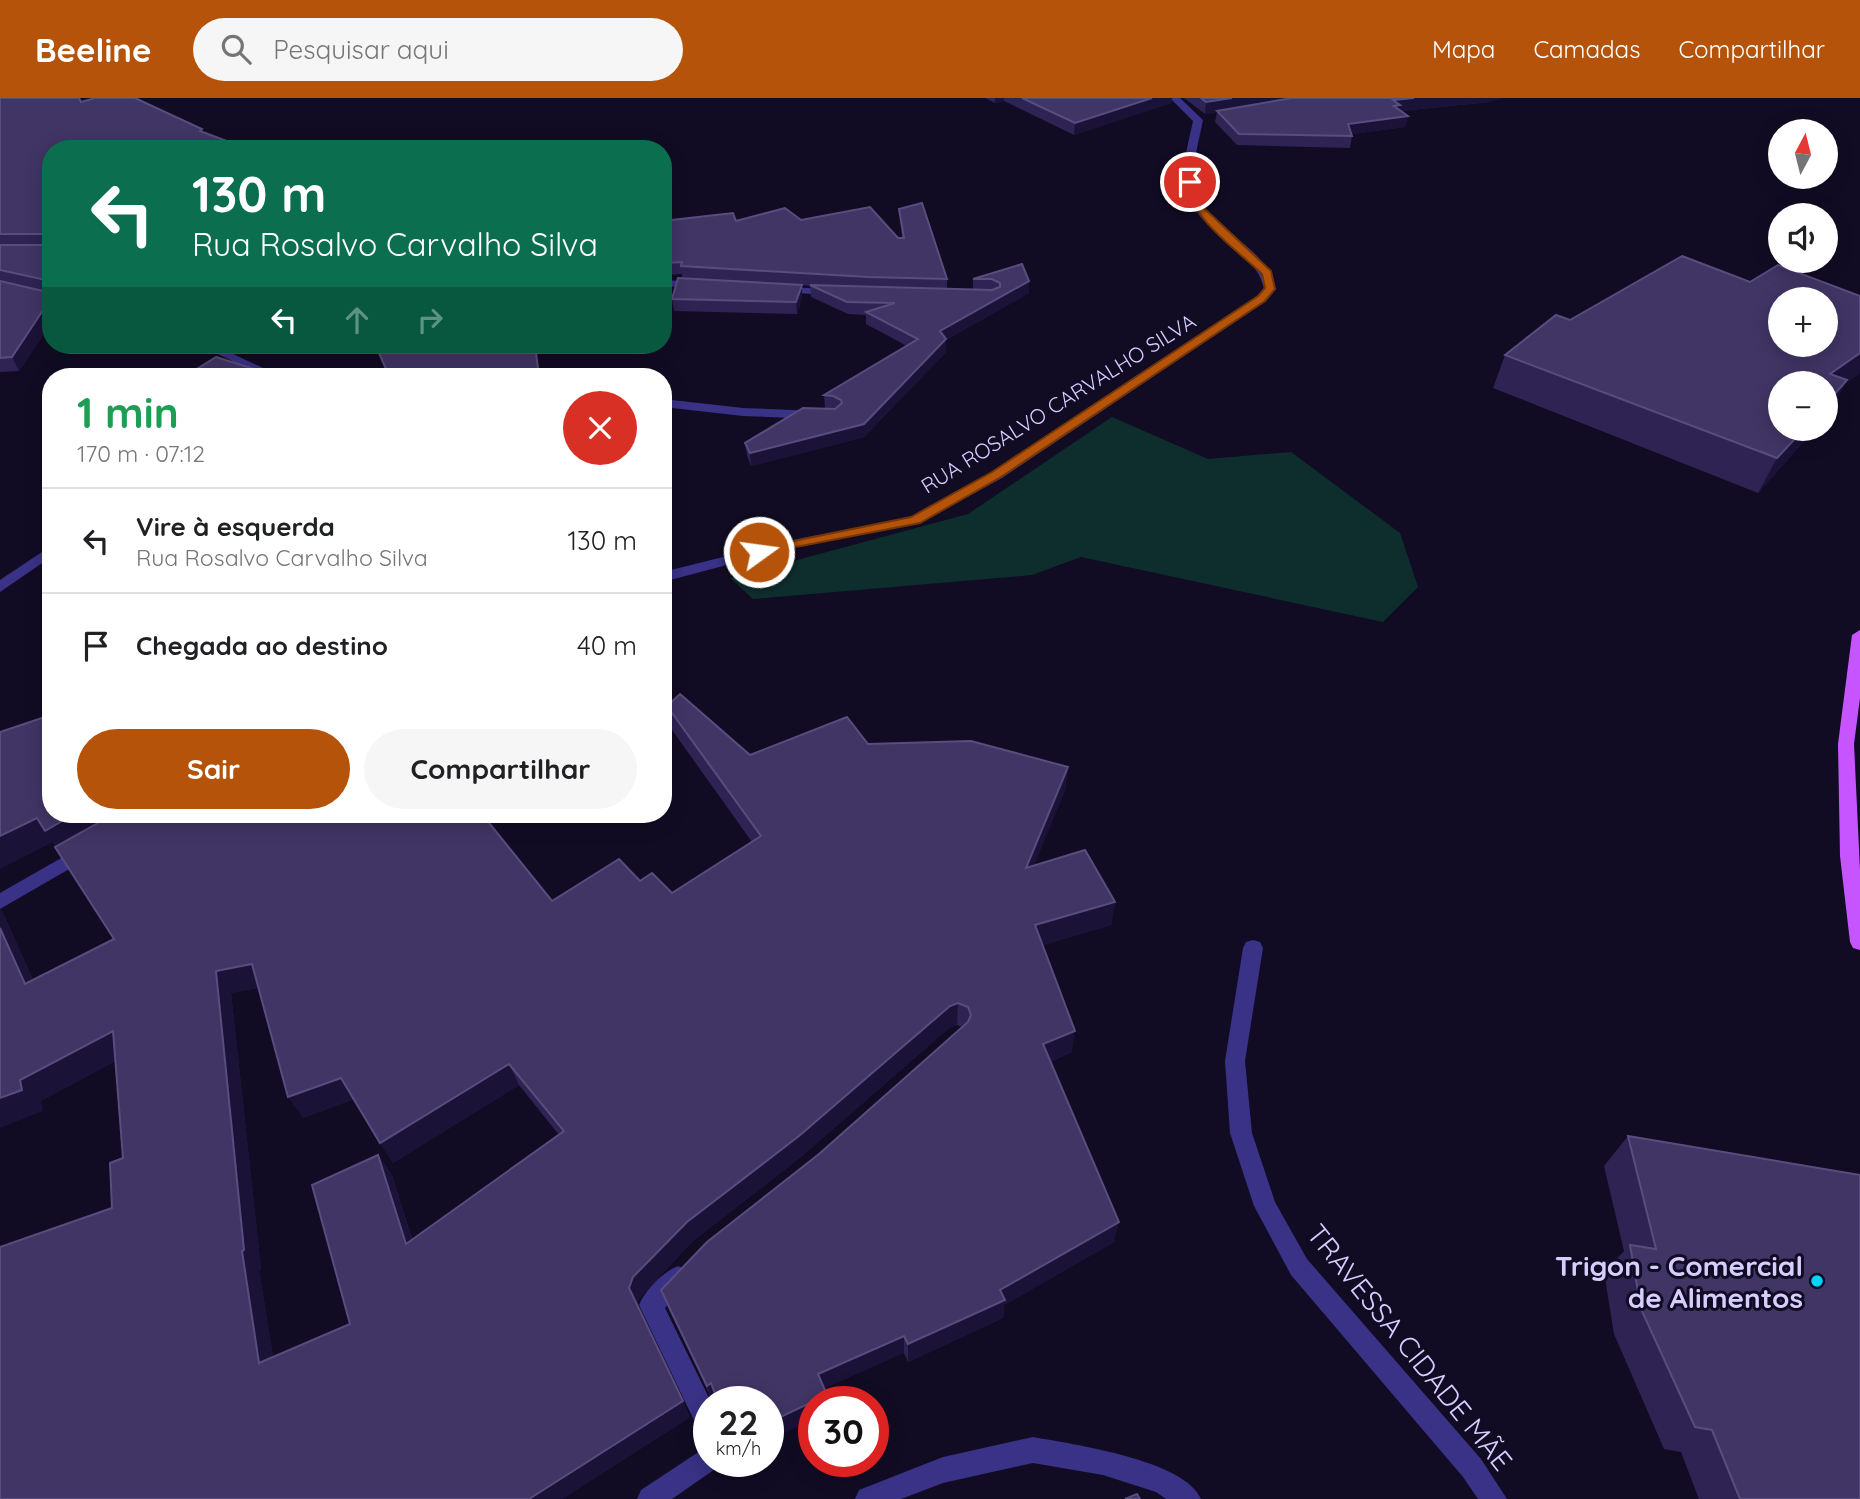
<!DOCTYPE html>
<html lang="pt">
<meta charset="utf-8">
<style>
:root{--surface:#fff;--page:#f6f6f6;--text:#202124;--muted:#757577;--line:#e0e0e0;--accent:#b45309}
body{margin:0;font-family:Quicksand,sans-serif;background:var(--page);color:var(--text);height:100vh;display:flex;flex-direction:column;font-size:26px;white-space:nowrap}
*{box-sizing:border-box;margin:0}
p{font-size:23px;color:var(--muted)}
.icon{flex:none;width:38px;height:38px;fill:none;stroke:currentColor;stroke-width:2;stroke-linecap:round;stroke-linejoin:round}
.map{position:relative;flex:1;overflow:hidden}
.drawer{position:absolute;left:42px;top:270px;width:630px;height:455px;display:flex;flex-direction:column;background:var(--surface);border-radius:28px;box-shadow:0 4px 18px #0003}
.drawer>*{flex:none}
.banner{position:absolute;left:42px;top:42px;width:630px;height:214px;border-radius:28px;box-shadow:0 4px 18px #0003;background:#0b6e4f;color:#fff;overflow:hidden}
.needle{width:46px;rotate:7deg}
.tools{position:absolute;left:1768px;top:21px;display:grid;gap:14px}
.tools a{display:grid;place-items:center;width:70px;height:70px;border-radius:50%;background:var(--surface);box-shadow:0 4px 18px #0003;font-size:35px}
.speed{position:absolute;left:693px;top:1288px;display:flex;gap:14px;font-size:35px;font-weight:700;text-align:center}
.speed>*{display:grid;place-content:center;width:91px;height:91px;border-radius:50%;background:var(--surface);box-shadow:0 4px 18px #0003;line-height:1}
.speed small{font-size:18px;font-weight:400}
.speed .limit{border:10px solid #d22;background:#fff;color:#111}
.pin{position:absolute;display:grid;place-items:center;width:60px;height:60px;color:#fff;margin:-30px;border:4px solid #fff;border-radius:50%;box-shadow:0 2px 7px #0007}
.me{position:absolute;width:77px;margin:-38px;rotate:76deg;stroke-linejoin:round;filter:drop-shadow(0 0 5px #0008)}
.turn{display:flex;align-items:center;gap:24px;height:147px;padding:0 35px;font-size:32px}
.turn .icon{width:91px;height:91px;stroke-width:2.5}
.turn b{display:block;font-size:49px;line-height:60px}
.lanes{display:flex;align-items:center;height:66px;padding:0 35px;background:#0003;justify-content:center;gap:35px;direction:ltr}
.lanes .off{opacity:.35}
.round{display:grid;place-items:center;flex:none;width:74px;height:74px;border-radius:37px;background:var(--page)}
.overview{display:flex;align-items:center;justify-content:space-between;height:119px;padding:0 35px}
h1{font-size:42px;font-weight:800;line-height:52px;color:#1e9e55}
.button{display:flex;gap:14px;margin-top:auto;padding:14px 35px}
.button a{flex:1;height:80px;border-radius:42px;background:var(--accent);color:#fff;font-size:28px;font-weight:800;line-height:80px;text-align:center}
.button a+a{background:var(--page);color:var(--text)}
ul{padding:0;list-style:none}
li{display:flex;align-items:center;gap:21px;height:105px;padding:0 35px;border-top:2px solid var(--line)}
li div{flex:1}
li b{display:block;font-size:26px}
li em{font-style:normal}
header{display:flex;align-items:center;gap:42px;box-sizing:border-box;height:98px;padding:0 35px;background:var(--accent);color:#fff}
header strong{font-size:33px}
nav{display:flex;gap:38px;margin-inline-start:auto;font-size:24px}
.search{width:490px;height:63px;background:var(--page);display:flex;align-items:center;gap:18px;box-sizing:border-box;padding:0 24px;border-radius:38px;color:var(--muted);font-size:26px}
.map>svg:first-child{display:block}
.green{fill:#0e2e2e}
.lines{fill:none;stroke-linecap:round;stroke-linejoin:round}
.minor{fill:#393287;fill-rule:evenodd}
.major{fill:#c755ff;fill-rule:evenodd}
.wall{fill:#2f2353;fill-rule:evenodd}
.shaded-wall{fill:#1b1238}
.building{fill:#413565;stroke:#584d7e;stroke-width:2;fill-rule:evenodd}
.route{fill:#b45309;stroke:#753606;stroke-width:2}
.poi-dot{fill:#00d5f9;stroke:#110c23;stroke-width:2.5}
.labels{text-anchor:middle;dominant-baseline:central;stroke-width:6;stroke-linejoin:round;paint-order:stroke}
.far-street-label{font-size:21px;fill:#d6ceff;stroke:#110c23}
.near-poi-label{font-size:28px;font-weight:bold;fill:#d6ceff;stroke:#110c23;text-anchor:end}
.near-street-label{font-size:28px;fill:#d6ceff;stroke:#110c23}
</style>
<header>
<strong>Beeline</strong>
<div class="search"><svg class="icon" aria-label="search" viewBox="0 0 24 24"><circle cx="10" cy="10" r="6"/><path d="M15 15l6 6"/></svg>Pesquisar aqui</div>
<nav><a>Mapa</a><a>Camadas</a><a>Compartilhar</a></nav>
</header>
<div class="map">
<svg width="1860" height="1401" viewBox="0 0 1860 1401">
<rect width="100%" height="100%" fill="#110c23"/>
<!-- green -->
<path class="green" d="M 1112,319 L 1208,361 L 1291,354 L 1400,435 L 1418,489 L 1383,524 L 1081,459 L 1032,477 L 753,501 L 730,480 L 968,416 Z"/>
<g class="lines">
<!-- minor -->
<g class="minor">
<path d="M 1170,0 L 1180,0 L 1203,22 C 1199,43 1192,65 1195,86 C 1201,131 1265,143 1276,191 L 1266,203 L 1002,380 L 920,425 L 783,452 L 663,484 L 663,474 L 783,444 L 911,419 L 992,374 L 1258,199 L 1264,191 C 1254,145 1191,134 1185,86 C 1182,65 1189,43 1193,23 Z"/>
<path d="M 663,182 L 698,184 L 704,187 L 698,190 L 663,188 Z"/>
<path d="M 779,188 L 835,192 L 841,195 L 835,198 L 775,193 L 775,189 Z"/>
<path d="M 199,247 L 214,247 L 280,278 L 264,278 Z"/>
<path d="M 663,301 L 743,310 L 817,313 L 823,317 L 817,321 L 743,318 L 663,309 Z"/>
<path d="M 51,448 L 51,459 L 0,494 L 0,482 Z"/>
<path d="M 84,747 L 90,749 L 93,754 L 90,759 L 0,811 L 0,795 Z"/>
<path d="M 1253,842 L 1260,844 L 1263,850 L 1245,963 L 1252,1035 L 1275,1104 L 1307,1161 L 1481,1361 L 1507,1401 L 1478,1401 L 1463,1379 L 1291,1177 L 1254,1108 L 1230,1035 L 1225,963 L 1243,850 L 1246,844 Z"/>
<path d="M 678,1168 L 686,1171 L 690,1179 L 686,1187 L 665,1210 L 711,1304 L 709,1304 L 709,1338 L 700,1335 L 639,1207 C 645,1192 663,1174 678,1168 Z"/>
<path d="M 1033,1339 C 1072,1346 1185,1362 1201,1401 L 1166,1401 L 1156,1394 L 1103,1377 L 1033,1365 L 943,1385 L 901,1401 L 855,1401 L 859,1392 L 943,1359 Z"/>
<path d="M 709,1347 L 709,1363 L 720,1363 L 718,1369 L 672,1401 L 637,1401 L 641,1392 Z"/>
</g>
<!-- major -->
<path class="major" d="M 1860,532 L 1860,600 L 1854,646 L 1860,772 L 1860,852 L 1853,850 L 1850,844 L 1840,758 L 1838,646 L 1852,537 Z"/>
</g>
<!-- wall -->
<g class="wall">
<path d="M 0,0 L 81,4 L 204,35 L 237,47 L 272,51 L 51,51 L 51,225 L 19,273 L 0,274 Z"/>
<path d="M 985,0 L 1172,0 L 1171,5 L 1074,37 L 1004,3 L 995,5 Z"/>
<path d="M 1184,0 L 1502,0 L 1489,4 L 1401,13 L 1408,18 L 1405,29 L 1352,36 L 1352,38 L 1350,50 L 1237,47 L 1215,24 L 1217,14 L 1205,16 Z"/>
<path d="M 899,111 L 947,181 L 947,191 L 973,192 L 973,181 L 1022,166 L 1029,195 L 946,242 L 946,254 L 864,339 L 751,368 L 747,358 L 745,345 L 825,310 L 824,297 L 907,248 L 866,226 L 866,217 L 848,216 L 811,199 L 810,188 L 802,187 L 802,199 L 797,216 L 674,213 L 672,201 L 682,180 L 682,176 L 665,177 L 664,175 L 663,175 L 663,123 L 736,123 L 801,122 L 898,140 L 902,140 L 900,122 Z"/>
<path d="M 1750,184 L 1860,198 L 1860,275 L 1845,286 L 1825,319 L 1825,285 L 1815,331 L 1758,395 L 1493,290 L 1505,257 L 1570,222 Z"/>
<path d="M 667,608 L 750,657 L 868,646 L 1068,669 L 1065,692 L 1034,767 L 1115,804 L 1111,827 L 1043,847 L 1072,954 L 1050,964 L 1114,1144 L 1004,1207 L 1003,1220 L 908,1264 L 904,1255 L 713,1304 L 668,1210 L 661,1192 L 819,1056 L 962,929 L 957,927 L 949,930 L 802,1058 L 693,1143 L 641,1198 L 637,1207 L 690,1319 L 562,1401 L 0,1401 L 112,1110 L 123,1060 L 115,963 L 41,1003 L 43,1013 L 2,813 L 33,882 L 114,841 L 53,744 L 51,716 L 552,803 L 640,783 L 672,795 L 752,744 L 672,632 ZM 258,890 L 303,1020 L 354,1001 L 393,1065 L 519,987 L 559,1037 L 412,1141 L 392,1077 L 378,1057 L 350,1226 L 273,1259 L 259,1172 L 261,1171 L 231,895 Z"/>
<path d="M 1628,1038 L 1860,1401 L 1699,1401 L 1681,1354 L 1664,1351 L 1614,1236 L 1604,1174 L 1624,1153 L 1604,1068 Z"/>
</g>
<!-- shaded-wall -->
<g class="shaded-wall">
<path d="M 995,0 L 1004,0 L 1004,3 L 995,5 Z"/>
<path d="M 1152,0 L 1172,0 L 1171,5 L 1074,37 L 1075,25 Z"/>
<path d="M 1232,0 L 1303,0 L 1205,16 L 1206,4 Z"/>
<path d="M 1414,0 L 1502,0 L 1489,4 L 1390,14 L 1393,2 Z"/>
<path d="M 1408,18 L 1405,29 L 1345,37 L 1348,26 Z"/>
<path d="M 1029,183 L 1029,195 L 946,242 L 946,254 L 864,339 L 751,368 L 750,355 L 864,326 L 940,233 Z"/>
<path d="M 802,187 L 802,199 L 797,216 L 796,204 Z"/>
<path d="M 51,200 L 51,225 L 19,273 L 12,259 Z"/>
<path d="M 535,247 L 536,247 L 541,278 L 539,278 Z"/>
<path d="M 1860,255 L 1860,275 L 1845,286 L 1825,319 L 1825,307 L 1830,276 Z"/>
<path d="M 1804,331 L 1815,331 L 1758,395 L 1777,360 Z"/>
<path d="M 1068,669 L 1065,692 L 1024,793 L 1026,770 Z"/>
<path d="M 74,716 L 131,716 L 62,756 L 53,744 L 0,771 L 0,738 L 37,720 Z"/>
<path d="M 1115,804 L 1111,827 L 1033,850 L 1035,827 Z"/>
<path d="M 0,811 L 2,813 L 45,909 L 25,886 L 0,830 Z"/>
<path d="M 252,866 L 267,888 L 231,895 L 261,1171 L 259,1172 L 277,1282 L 259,1265 L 242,1153 L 216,873 Z"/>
<path d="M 958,905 L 957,927 L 949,930 L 802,1058 L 693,1143 L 641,1198 L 637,1208 L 629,1190 L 633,1179 L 687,1124 L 950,908 Z"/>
<path d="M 113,933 L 131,955 L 41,1003 L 43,1013 L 0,1030 L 0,1000 L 20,982 Z"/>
<path d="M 1075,933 L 1072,954 L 1040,968 L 1043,946 Z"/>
<path d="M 509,966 L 519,987 L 393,1065 L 380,1045 Z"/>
<path d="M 341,980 L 354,1001 L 303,1020 L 288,999 Z"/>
<path d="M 378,1057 L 392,1077 L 419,1165 L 406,1146 Z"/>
<path d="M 1119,1124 L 1114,1144 L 1004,1207 L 1003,1220 L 908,1264 L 908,1246 Z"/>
<path d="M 904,1238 L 904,1255 L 821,1292 L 818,1276 Z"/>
<path d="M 711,1285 L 717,1302 L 714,1304 L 713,1304 L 707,1288 Z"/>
<path d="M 827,1297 L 828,1304 L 814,1304 L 814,1321 L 768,1343 L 768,1325 Z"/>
<path d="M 683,1303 L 690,1319 L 562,1401 L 529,1401 Z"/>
</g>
<!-- building -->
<g class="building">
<path d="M 0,0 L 79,0 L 81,4 L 95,0 L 135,0 L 202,31 L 200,33 L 237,47 L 244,44 L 272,51 L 51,51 L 51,200 L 12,259 L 0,260 L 0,183 L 43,193 L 47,190 L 46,182 L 0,172 L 0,147 L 44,147 L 47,139 L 44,136 L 0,136 Z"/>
<path d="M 1022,0 L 1152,0 L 1075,25 Z"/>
<path d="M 1201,0 L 1232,0 L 1206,4 Z"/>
<path d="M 1292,0 L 1414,0 L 1393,2 L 1400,7 L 1394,8 L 1408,18 L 1348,26 L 1352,38 L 1239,36 L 1217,13 Z"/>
<path d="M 922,105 L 947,181 L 868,179 L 681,168 L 682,164 L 663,165 L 663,123 L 733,115 L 736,123 L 785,110 L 801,122 L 870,109 L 898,140 L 904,140 L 899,111 Z"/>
<path d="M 1682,158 L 1750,184 L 1778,167 L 1860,198 L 1860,255 L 1830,276 L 1847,282 L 1825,307 L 1825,285 L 1780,285 L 1780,331 L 1804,331 L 1777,360 L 1505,257 L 1556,217 L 1570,222 ZM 1780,201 L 1825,201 L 1825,247 L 1780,247 Z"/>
<path d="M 1022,166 L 1029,183 L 940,233 L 946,241 L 864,326 L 750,355 L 745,345 L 803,310 L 835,311 L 842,305 L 841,302 L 833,298 L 824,297 L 918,241 L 866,214 L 895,205 L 847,204 L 810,187 L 992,192 L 1000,189 L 1000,185 L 992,181 L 973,181 Z"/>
<path d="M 678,180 L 802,187 L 796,204 L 672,201 Z"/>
<path d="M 418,247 L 535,247 L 539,278 L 389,278 L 379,255 Z"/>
<path d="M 216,259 L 276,278 L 193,278 L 192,274 Z"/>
<path d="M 680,596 L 750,657 L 847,619 L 868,646 L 971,643 L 1068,669 L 1026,770 L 1085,752 L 1115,804 L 1035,827 L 1075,933 L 1043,946 L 1119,1124 L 1000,1192 L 1005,1202 L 908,1246 L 904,1238 L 818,1276 L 827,1297 L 768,1325 L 768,1304 L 718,1304 L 711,1285 L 707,1288 L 661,1192 L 707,1144 L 819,1056 L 968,924 L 971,917 L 968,909 L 958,905 L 950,908 L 799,1038 L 687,1124 L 633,1179 L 629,1190 L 683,1303 L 529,1401 L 0,1401 L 0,1149 L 112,1110 L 110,1065 L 123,1060 L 113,933 L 20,982 L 22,992 L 0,1000 L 0,830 L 25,886 L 114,841 L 55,749 L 114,716 L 482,716 L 552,803 L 619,761 L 640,783 L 652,775 L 672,795 L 761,738 L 667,608 ZM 252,866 L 288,999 L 341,980 L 380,1045 L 509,966 L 564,1033 L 406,1146 L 378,1057 L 312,1087 L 350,1226 L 259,1265 L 242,1153 L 244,1152 L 216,873 Z"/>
<path d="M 51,617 L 51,716 L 74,716 L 45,733 L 37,720 L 0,738 L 0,634 Z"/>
<path d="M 1628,1038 L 1860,1077 L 1860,1401 L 1740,1401 L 1712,1332 L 1695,1329 L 1641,1211 L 1630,1147 L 1656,1151 Z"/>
<path d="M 1137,1396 L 1140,1401 L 1125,1401 Z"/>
</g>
<!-- route -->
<path class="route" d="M 1190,81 L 1194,84 L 1197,97 L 1205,111 L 1271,173 L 1275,191 L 1265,203 L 1001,379 L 920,425 L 754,457 L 752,454 L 759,450 L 911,419 L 992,374 L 1258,198 L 1265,190 L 1262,176 C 1235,150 1193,123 1185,84 Z"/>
<!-- markers -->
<circle class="poi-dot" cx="1817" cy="1183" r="7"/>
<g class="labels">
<!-- far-street labels -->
<g class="far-street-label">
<text transform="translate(1058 305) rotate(-32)">RUA ROSALVO CARVALHO SILVA</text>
</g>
<!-- near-poi labels -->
<g class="near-poi-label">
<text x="1803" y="1167">Trigon - Comercial<tspan x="1803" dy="32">de Alimentos</tspan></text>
</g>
<!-- near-street labels -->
<g class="near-street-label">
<text transform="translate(1410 1249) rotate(51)">TRAVESSA CIDADE MÃE</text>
</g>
</g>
</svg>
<div class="tools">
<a><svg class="needle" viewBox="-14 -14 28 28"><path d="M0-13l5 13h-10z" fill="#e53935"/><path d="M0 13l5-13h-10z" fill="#757577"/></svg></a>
<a><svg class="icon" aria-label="sound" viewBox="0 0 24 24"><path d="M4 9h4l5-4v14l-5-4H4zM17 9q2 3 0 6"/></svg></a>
<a>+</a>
<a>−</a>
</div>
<div class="speed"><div>22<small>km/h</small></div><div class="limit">30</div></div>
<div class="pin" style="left:1190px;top:84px;background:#d93025"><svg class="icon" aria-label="arrive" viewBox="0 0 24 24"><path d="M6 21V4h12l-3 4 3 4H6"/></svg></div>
<svg class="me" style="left:759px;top:454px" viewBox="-20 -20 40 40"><circle r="17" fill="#b45309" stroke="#fff" stroke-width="3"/><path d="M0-11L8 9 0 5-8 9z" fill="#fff"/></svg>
<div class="banner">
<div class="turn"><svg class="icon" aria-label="left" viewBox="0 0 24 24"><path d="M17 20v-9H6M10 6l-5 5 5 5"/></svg><div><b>130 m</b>Rua Rosalvo Carvalho Silva</div></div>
<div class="lanes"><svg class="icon" aria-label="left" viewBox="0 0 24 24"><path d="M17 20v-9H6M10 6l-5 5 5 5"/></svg><svg class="icon off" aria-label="ahead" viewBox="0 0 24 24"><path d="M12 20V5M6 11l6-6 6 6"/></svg><svg class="icon off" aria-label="right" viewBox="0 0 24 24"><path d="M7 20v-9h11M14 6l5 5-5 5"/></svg></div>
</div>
<section class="drawer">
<div class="overview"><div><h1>1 min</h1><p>170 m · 07:12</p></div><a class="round" style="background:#d93025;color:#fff"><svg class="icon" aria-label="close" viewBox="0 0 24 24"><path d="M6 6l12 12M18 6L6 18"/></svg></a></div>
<ul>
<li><svg class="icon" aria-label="left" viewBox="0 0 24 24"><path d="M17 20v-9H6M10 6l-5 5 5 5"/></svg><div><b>Vire à esquerda</b><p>Rua Rosalvo Carvalho Silva</p></div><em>130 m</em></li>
<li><svg class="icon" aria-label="arrive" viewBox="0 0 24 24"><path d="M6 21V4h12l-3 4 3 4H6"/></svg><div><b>Chegada ao destino</b></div><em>40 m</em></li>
</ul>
<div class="button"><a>Sair</a><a>Compartilhar</a></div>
</section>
</div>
